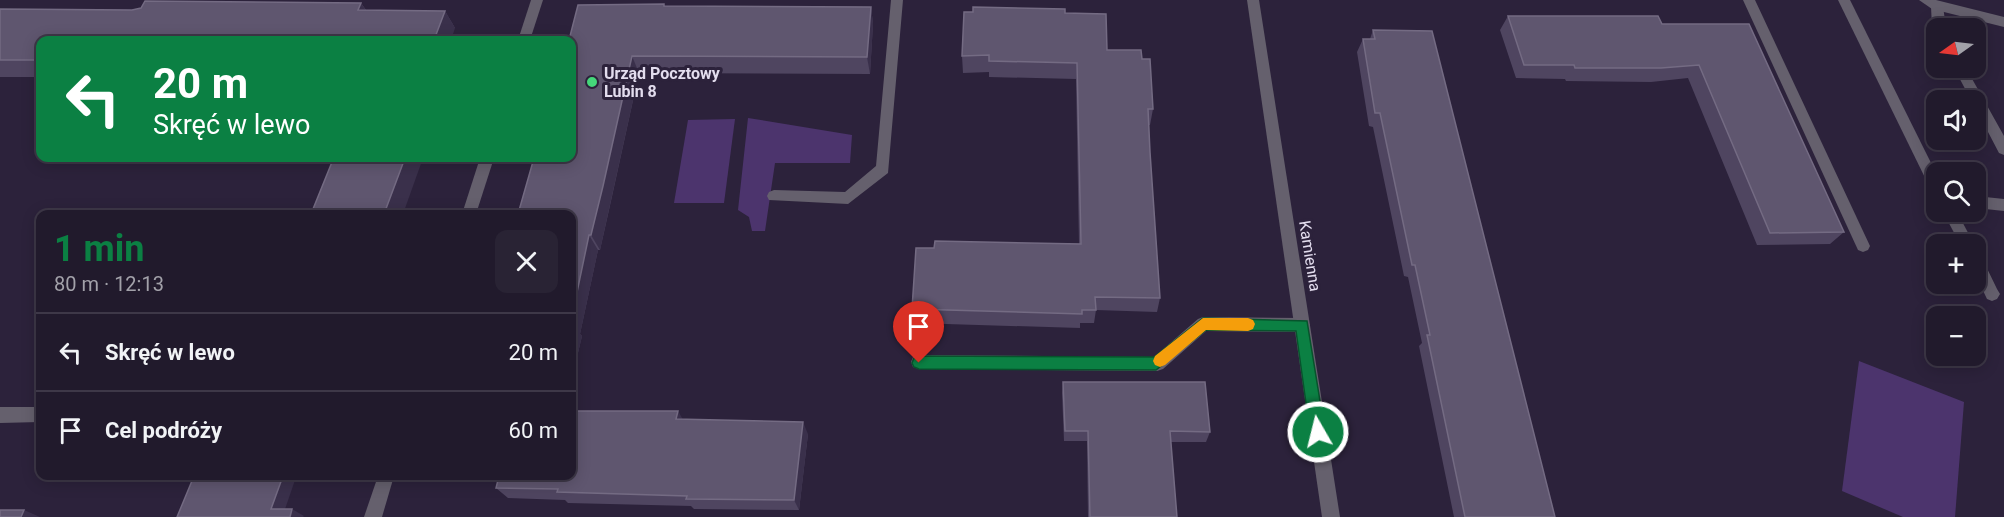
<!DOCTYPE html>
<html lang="pl">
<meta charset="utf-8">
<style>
:root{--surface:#211a2c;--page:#292334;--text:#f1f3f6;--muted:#a2a1a9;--line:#3e3848;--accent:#0b8043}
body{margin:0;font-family:Roboto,sans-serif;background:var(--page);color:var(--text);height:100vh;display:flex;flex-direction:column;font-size:22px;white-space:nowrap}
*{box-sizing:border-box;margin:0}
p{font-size:20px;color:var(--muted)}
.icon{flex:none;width:33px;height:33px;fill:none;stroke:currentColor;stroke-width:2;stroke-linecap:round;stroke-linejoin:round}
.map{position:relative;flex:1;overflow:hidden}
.details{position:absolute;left:36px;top:210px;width:540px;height:270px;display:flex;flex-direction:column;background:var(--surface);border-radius:12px;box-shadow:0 3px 15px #0003,0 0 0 2px var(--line)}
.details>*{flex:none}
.hud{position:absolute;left:36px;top:36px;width:540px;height:126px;border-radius:12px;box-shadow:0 3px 15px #0003,0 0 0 2px var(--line);background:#0b8043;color:#fff;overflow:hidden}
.needle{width:39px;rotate:256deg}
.tools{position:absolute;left:1926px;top:18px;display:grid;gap:12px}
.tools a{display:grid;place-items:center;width:60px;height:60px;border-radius:12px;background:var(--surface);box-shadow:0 3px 15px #0003,0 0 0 2px var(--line);font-size:30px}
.pin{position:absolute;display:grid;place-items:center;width:51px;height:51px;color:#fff;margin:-62px -26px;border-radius:50% 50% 50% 0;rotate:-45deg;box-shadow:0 0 6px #0007}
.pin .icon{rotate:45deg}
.me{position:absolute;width:66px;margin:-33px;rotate:352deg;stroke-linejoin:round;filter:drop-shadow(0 0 4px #0008)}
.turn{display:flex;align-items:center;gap:21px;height:126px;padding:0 18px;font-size:27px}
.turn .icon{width:78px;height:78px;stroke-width:2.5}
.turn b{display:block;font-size:42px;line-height:51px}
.round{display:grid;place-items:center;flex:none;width:63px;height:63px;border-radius:12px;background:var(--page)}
.overview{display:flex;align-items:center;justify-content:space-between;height:102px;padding:0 18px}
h1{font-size:36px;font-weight:700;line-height:45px;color:var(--accent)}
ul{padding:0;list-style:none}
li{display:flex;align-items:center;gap:18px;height:78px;padding:0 18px;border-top:2px solid var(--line)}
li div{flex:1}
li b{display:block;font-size:22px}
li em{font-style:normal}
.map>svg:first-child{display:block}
.green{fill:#4c346d}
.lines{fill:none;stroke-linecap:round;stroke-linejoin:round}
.service{fill:#65606d;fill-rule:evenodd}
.minor{fill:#65606d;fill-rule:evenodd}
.wall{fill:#4f4560}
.shaded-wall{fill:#3a304b}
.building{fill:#5f566f;stroke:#746b83;stroke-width:1.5}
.route{fill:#0b8043;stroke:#07532c;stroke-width:1.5}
.slow{fill:#f59e0b}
.poi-dot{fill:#45d77a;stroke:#2c223b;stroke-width:2}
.labels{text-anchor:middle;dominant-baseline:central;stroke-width:6;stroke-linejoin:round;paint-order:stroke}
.poi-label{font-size:16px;font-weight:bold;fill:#e3ddee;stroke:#2c223b;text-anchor:start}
.street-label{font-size:16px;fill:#e3ddee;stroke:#2c223b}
</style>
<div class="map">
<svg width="2004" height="517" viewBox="0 0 2004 517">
<rect width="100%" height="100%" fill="#2c223b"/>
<!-- green -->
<g class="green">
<path d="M 748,118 L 852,135 L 850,163 L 775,163 L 765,231 L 752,231 L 749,217 L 738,210 Z"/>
<path d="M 735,119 L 724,203 L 674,203 L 688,120 Z"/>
<path d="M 1859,361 L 1964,402 L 1955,517 L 1903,517 L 1842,491 Z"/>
</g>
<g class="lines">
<!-- service -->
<g class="service">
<path d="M 891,0 L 903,0 L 888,173 L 848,204 L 769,200 L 767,196 L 769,192 L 774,190 L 845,192 L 876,166 Z"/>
<path d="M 1743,0 L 1755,0 L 1870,246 L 1868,250 L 1863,252 L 1858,250 Z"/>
<path d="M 1838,0 L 1850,0 L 1936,173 L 1936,192 L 1931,190 Z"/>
<path d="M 1937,1 L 1943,6 L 1946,28 L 1936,28 L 1936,32 L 1932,28 L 1931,6 Z"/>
<path d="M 1954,68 L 1966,68 L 2004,136 L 2004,155 L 1999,153 L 1976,109 L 1976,100 L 1971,100 Z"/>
<path d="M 1976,196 L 2004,199 L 2004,211 L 1976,208 Z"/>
<path d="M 1943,212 L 1957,212 L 1974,244 L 1960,244 Z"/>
<path d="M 1976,255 L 1981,256 L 1997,289 L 2000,294 L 1997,299 L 1992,301 L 1987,299 L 1976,276 Z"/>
<path d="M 1203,317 L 1302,318 L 1307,320 L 1310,325 L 1307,330 L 1302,332 L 1206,331 L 1163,369 L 1157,371 L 919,369 L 913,367 L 911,362 L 913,357 L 919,355 L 1154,357 L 1198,319 Z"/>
</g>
<!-- minor -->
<g class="minor">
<path d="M 531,0 L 543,0 L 530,40 L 518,40 Z"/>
<path d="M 1247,0 L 1259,0 L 1340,517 L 1322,517 Z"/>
<path d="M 1919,0 L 1936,0 L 2004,17 L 2004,27 L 1932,9 Z"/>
<path d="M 480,158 L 494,158 L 476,214 L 462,214 Z"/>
<path d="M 0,407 L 40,407 L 40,422 L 0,423 Z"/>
<path d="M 378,476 L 394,476 L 382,517 L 364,517 Z"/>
</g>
</g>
<!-- wall -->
<g class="wall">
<path d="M 361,3 L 366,10 L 445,11 L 455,28 L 40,40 L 40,77 L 0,77 L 0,9 L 132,10 Z"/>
<path d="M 665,6 L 871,7 L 873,24 L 870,74 L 639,73 L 611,201 L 600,250 L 598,250 L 580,334 L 582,336 L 572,378 L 572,40 Z"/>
<path d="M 1065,13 L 1107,50 L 1142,59 L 1153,109 L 1150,125 L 1149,125 L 1150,152 L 1160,298 L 1157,312 L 1096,310 L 1094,323 L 1080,323 L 1080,328 L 914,323 L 912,309 L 1079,244 L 1076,79 L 989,77 L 989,72 L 963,73 L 962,56 Z"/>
<path d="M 1508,16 L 1662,24 L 1749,24 L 1844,232 L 1830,244 L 1757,245 L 1688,78 L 1651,82 L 1566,81 L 1565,79 L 1516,78 L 1500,30 Z"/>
<path d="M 1373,30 L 1555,517 L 1454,517 L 1419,346 L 1422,343 L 1408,277 L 1404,276 L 1373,127 L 1369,126 L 1357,52 L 1363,39 L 1370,39 Z"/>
<path d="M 1063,382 L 1210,432 L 1206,442 L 1171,442 L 1177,517 L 1088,517 L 1087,441 L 1064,441 L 1062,393 Z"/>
<path d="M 683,419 L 808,434 L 799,510 L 694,509 L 691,506 L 568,503 L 565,500 L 508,498 L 496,488 Z"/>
</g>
<!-- shaded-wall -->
<g class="shaded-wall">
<path d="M 361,3 L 373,21 L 358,10 Z"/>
<path d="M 871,7 L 873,24 L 870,74 L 867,57 Z"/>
<path d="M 445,11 L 455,28 L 451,40 L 434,40 Z"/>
<path d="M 632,56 L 639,73 L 600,250 L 591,235 Z"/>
<path d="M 405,158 L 423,158 L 403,214 L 384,214 Z"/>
<path d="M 589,235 L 598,250 L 580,334 L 582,336 L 572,378 L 572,316 Z"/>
<path d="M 678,411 L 685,423 L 676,419 Z"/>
<path d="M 803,422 L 808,434 L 799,510 L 794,500 Z"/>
<path d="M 283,476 L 287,476 L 295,480 L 283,515 L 271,509 Z"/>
<path d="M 292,509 L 304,516 L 303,517 L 290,517 Z"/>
<path d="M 24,510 L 40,517 L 21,517 Z"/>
</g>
<!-- building -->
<g class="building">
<path d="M 145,1 L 361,3 L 358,10 L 445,11 L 434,40 L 40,40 L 40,60 L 0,60 L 0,9 L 132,10 L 141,8 Z"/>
<path d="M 664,4 L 664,6 L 871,7 L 867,57 L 632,56 L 603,186 L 591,235 L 589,235 L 572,316 L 572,214 L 518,214 L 534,158 L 572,158 L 572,40 L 569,40 L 578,5 Z"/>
<path d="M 973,7 L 1065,9 L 1065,13 L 1106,14 L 1107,50 L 1141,50 L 1142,59 L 1150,59 L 1153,109 L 1148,109 L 1150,152 L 1160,298 L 1095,297 L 1096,310 L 1082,310 L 1082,314 L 912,309 L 916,248 L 934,248 L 935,241 L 1081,244 L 1077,63 L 989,61 L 989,55 L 962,56 L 964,12 L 973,12 Z"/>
<path d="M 1508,16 L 1658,16 L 1662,24 L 1749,24 L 1844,232 L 1770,233 L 1699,65 L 1661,68 L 1575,68 L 1574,65 L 1524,65 Z"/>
<path d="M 1373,30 L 1432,31 L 1555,517 L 1465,517 L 1427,335 L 1430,335 L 1415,265 L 1412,265 L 1380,113 L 1375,113 L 1363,39 L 1375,39 Z"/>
<path d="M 331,158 L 405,158 L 384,214 L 311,214 L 332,162 L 330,161 Z"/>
<path d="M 1063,382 L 1205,382 L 1210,432 L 1170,431 L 1177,517 L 1090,517 L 1088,431 L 1065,431 Z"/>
<path d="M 572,411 L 678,411 L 676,419 L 803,422 L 794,500 L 686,499 L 687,496 L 557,492 L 558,489 L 496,488 L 499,476 L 572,476 Z"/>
<path d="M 194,476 L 283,476 L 271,509 L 292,509 L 290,517 L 177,517 Z"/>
<path d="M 0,510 L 24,510 L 21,517 L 0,517 Z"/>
</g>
<!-- route -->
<path class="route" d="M 1203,318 L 1307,321 L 1325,432 L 1323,437 L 1318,439 L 1312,437 L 1310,432 L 1296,331 L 1206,330 L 1156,370 L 919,369 L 914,367 L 912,363 L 914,358 L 919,356 L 1154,357 Z"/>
<!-- slow -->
<path class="slow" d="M 1203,318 L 1248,318 L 1253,320 L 1255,324 L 1253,329 L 1248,331 L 1206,330 L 1165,365 L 1160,367 L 1155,365 L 1153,361 L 1155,356 Z"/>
<!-- markers -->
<circle class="poi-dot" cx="592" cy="82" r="6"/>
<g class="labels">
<!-- poi labels -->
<g class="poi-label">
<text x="604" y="73">Urząd Pocztowy<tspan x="604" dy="18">Lubin 8</tspan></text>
</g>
<!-- street labels -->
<g class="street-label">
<text transform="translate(1310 256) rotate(81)">Kamienna</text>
</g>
</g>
</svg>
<div class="tools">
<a><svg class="needle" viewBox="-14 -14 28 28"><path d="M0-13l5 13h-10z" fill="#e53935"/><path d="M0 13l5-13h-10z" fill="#a2a1a9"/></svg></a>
<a><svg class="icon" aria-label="sound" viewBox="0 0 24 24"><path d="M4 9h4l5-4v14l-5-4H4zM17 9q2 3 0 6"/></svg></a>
<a><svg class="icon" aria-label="search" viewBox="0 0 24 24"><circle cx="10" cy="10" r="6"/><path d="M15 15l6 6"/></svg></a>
<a>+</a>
<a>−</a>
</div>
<div class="pin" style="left:919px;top:363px;background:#d93025"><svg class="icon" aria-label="arrive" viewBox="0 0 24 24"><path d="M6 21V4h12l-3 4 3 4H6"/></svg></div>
<svg class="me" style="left:1318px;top:432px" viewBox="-20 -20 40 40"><circle r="17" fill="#0b8043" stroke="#fff" stroke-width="3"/><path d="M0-11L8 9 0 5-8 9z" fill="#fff"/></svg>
<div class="hud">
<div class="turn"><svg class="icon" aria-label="left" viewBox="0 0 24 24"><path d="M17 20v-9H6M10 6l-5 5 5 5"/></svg><div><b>20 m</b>Skręć w lewo</div></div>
</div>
<section class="details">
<div class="overview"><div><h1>1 min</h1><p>80 m · 12:13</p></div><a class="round"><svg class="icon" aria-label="close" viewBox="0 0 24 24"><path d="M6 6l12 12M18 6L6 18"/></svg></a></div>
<ul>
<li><svg class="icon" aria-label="left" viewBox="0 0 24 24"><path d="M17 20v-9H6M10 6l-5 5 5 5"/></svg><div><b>Skręć w lewo</b></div><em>20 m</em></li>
<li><svg class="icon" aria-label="arrive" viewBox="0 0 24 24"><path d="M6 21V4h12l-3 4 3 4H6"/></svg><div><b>Cel podróży</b></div><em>60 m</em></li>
</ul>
</section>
</div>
